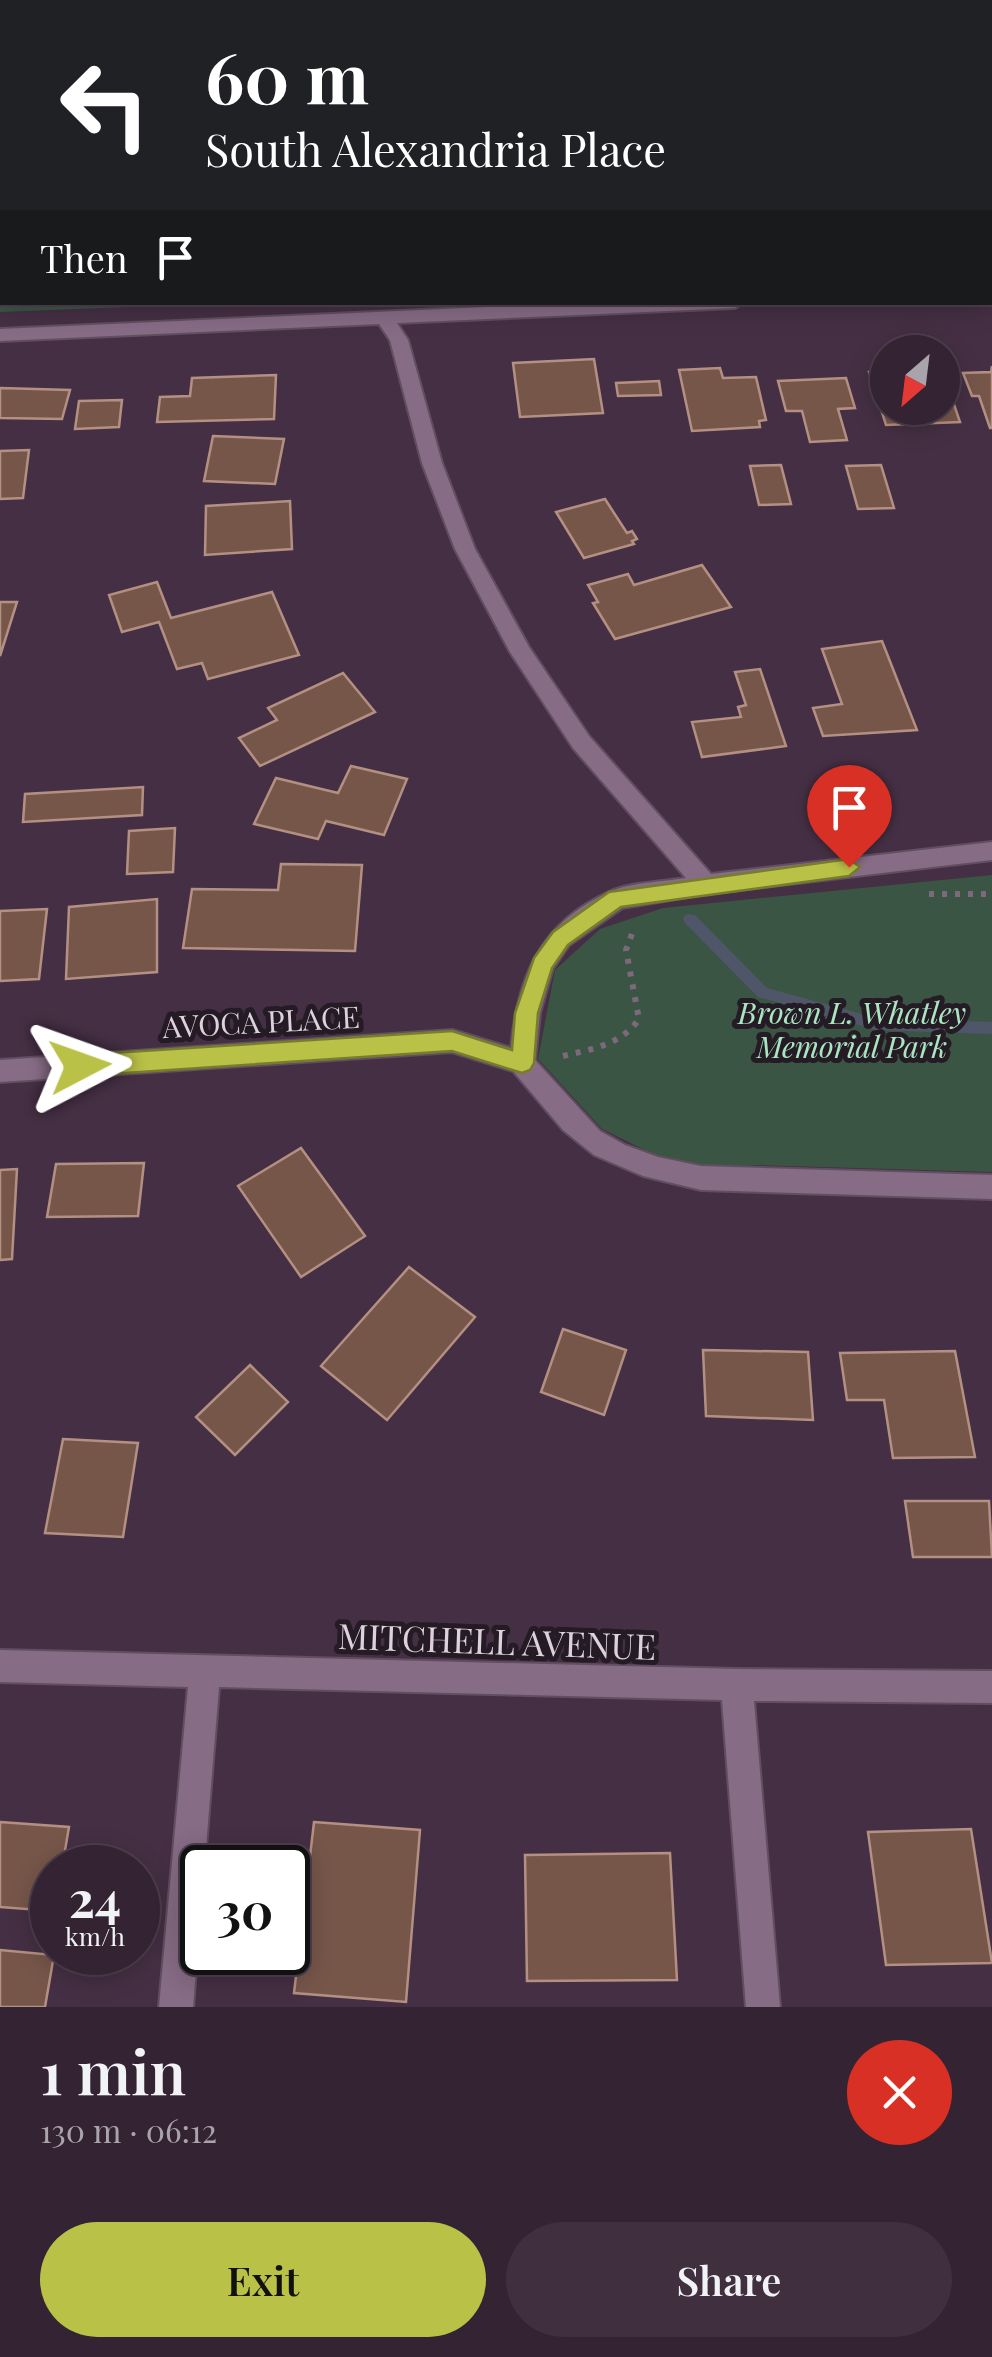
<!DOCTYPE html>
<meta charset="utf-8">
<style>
:root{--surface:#342333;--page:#3f2f3f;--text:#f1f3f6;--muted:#a9a4ac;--line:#4e404e;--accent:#b9c146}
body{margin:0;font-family:"Playfair Display",serif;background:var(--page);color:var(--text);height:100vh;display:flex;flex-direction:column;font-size:38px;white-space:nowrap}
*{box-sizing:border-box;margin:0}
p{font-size:32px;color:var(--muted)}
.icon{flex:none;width:55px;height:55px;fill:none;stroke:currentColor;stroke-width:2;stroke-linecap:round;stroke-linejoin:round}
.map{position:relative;height:2007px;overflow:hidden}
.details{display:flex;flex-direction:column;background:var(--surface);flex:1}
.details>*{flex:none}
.top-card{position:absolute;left:0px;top:0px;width:992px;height:305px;box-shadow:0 5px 25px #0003,0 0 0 2px var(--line);background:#202124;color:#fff;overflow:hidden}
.needle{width:65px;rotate:208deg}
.fabs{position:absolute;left:870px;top:335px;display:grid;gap:20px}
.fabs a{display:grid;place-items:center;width:90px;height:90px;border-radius:50%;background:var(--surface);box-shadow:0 5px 25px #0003,0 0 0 2px var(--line);font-size:50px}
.speed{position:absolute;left:30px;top:1845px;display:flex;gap:20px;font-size:50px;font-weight:700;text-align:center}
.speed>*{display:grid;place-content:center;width:130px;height:130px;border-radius:50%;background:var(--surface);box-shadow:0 5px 25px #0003,0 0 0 2px var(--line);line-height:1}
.speed small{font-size:25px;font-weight:400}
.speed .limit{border:5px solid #111;border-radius:15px;background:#fff;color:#111}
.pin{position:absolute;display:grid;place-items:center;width:85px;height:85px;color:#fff;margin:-102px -42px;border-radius:50% 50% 50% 0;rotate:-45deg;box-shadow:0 0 10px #0007}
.pin .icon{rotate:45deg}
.me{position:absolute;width:110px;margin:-55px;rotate:86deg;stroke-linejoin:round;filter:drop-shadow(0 0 8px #0008)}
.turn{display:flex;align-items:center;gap:35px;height:210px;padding:0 40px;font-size:45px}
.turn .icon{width:130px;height:130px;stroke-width:2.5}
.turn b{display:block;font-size:70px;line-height:85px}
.then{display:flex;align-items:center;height:95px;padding:0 40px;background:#0003;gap:20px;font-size:38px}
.round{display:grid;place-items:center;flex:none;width:105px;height:105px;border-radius:52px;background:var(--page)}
.head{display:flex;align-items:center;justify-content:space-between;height:170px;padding:0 40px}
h1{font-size:60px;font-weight:600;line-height:75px}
.action{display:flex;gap:20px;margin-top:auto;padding:20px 40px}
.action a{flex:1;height:115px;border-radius:60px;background:var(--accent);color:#111;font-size:40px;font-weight:600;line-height:115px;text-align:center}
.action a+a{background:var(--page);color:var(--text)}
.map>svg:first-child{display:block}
.green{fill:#3b5545}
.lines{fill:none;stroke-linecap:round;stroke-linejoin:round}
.stream{fill:#50566a;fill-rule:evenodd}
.building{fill:#77564a;stroke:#b49083;stroke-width:2.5}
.street-casing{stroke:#614e60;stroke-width:4}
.path{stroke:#7c697b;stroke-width:6;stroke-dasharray:5 8;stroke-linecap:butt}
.street{fill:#866c85;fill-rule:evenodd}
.route{fill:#b9c146;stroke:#787d2e;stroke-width:2.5}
.labels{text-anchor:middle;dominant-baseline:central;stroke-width:10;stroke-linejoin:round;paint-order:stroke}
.park-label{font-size:30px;font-style:italic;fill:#aae6c2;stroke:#251b25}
.street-label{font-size:30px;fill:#ded0dd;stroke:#251b25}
.near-street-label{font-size:35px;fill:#ded0dd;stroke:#251b25}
</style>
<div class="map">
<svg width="992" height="2007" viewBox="0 0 992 2007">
<rect width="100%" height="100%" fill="#452f44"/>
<!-- green -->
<g class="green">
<path d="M 0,0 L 490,0 L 491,2 L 2,2 L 2,302 L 229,303 L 0,312 Z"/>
<path d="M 992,875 L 992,1172 L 757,1165 L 704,1168 L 665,1160 L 602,1129 L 538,1059 L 555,970 L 600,929 L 663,908 Z"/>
</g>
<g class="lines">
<!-- stream -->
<path class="stream" d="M 690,914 L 695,915 L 767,988 L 876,1018 L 992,1022 L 992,1034 L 876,1030 L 758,997 L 685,923 L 683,919 L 685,915 Z"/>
</g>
<!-- building -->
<g class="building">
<path d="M 594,359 L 603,413 L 520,417 L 513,363 Z"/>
<path d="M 992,366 L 992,428 L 990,428 L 979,396 L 972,396 L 963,373 L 991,372 Z"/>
<path d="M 720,368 L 723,378 L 756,377 L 766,420 L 759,421 L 760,427 L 692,431 L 679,370 Z"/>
<path d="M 888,371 L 888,408 L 942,408 L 943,372 L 960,422 L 886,425 L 869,372 Z"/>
<path d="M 276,375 L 274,419 L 157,422 L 160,397 L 190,396 L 192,378 Z"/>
<path d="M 846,378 L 855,408 L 838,409 L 847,440 L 810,442 L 802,411 L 786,411 L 778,381 Z"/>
<path d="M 659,381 L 661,395 L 618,396 L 616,383 Z"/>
<path d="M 0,388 L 70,390 L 62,419 L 0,418 Z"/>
<path d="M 122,400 L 119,427 L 75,429 L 79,401 Z"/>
<path d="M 213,436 L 284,439 L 275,484 L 204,481 Z"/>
<path d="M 29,450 L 23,498 L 0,499 L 0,451 Z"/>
<path d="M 781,465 L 791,504 L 759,505 L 750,466 Z"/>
<path d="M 881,465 L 894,508 L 858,509 L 846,466 Z"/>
<path d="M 605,499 L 627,533 L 632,531 L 637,539 L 632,541 L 634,544 L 584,558 L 556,512 Z"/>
<path d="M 290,501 L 292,549 L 205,555 L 206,506 Z"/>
<path d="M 702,565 L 731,607 L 615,639 L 593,603 L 598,602 L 588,585 L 628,574 L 634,585 Z"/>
<path d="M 157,582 L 171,618 L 272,592 L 299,655 L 208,679 L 202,663 L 177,669 L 159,622 L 122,632 L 109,595 Z"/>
<path d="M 0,602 L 17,602 L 0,656 Z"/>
<path d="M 882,641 L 917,730 L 823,736 L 813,708 L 842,704 L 822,649 Z"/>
<path d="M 760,669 L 786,746 L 702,757 L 692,722 L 741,717 L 738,707 L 746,705 L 735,672 Z"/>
<path d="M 343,673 L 375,712 L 260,766 L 239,738 L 277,720 L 268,708 Z"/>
<path d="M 351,766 L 407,779 L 384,835 L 326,821 L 318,839 L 254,824 L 276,778 L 338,793 Z"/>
<path d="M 143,787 L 142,815 L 23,822 L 25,794 Z"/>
<path d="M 175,828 L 173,872 L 127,874 L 129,831 Z"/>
<path d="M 281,864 L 362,865 L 355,951 L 183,948 L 192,889 L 278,890 Z"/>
<path d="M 157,899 L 157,972 L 66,979 L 69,907 Z"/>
<path d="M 47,909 L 39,979 L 0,981 L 0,911 Z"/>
<path d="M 301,1148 L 365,1236 L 301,1277 L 238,1186 Z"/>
<path d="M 144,1163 L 138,1216 L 47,1217 L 56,1164 Z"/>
<path d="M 17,1169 L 12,1259 L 0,1260 L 0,1170 Z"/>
<path d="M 409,1267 L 475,1317 L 387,1420 L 321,1366 Z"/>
<path d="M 563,1329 L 626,1350 L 604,1415 L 541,1392 Z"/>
<path d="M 703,1350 L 808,1352 L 813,1420 L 706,1416 Z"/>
<path d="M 955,1351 L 975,1457 L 893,1458 L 884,1400 L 847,1400 L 840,1353 Z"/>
<path d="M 250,1365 L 288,1402 L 235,1455 L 196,1417 Z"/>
<path d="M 63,1439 L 138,1443 L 123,1537 L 45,1533 Z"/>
<path d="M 905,1501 L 989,1501 L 992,1557 L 913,1557 Z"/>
<path d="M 0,1822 L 69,1827 L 62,1868 L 52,1868 L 52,1911 L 0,1907 Z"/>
<path d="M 314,1822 L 420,1830 L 406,2002 L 294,1993 Z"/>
<path d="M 971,1829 L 992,1963 L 886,1965 L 868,1832 Z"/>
<path d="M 670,1853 L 677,1980 L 527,1981 L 525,1855 Z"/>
<path d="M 0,1950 L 54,1955 L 45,2007 L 0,2007 Z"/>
</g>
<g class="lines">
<!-- street casing -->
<g class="street-casing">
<g id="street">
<path d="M 748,0 L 764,0 L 765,2 L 750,2 Z"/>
<rect x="990" y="285" width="2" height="10"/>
<path d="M 600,302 L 744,302 L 735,308 L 397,323 L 408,340 L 442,463 L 475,549 L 529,647 L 589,736 L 711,874 L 992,842 L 992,860 L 706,894 L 622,908 L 569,945 L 553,968 L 540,1013 L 535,1060 L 600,1131 L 625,1145 L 658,1157 L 701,1166 L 992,1175 L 992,1199 L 701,1190 L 643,1176 L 594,1155 L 563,1130 L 513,1071 L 452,1052 L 0,1082 L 0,1060 L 452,1030 L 511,1048 C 518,977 540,923 609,892 C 631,882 662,882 686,878 L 573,748 L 510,652 L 455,549 L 422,463 L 390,340 L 379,324 L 0,341 L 0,329 Z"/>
<path d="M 0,1650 L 737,1669 L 992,1671 L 992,1703 L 754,1701 L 780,2007 L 746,2007 L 722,1700 L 219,1687 L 193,2007 L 159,2007 L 188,1687 L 0,1682 Z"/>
</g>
</g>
<!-- path -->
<g class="path">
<path d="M 929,894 L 992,894"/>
<path d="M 563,1056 C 592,1049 621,1045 639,1019 L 626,950 L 633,931"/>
</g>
<!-- street -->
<use href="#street" class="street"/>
</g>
<!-- route -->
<path class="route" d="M 849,859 L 860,867 L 849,876 L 621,907 L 568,945 L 552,968 L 538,1013 L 534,1063 L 530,1070 L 522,1073 L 452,1051 L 80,1076 L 72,1073 L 68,1066 L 72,1058 L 80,1055 L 452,1031 L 512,1050 L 515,1013 L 534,958 L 553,932 L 609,892 Z"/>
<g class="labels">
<!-- park labels -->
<g class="park-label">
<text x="852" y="1012">Brown L. Whatley<tspan x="852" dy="34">Memorial Park</tspan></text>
</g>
<!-- street labels -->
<g class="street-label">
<text transform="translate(261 1021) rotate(-3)">AVOCA PLACE</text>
</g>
<!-- near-street labels -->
<g class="near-street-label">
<text transform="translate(497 1640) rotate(2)">MITCHELL AVENUE</text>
</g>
</g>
</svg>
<div class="fabs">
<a><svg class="needle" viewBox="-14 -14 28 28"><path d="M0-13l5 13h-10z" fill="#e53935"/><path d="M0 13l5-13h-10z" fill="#a9a4ac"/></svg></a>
</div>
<div class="speed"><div>24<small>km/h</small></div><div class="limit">30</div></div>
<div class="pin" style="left:849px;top:867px;background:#d93025"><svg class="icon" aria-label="arrive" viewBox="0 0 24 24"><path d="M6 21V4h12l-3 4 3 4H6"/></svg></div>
<svg class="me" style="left:80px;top:1066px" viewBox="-20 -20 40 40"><path d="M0-17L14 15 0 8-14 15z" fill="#b9c146" stroke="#fff" stroke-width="4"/></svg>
<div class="top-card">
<div class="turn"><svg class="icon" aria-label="left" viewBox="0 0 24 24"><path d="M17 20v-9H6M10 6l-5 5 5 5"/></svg><div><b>60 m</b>South Alexandria Place</div></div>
<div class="then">Then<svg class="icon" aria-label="arrive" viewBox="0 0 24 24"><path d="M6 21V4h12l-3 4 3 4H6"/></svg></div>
</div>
</div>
<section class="details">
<div class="head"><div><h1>1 min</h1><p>130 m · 06:12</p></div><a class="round" style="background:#d93025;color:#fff"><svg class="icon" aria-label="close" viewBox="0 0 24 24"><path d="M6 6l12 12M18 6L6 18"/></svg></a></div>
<div class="action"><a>Exit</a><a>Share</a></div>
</section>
